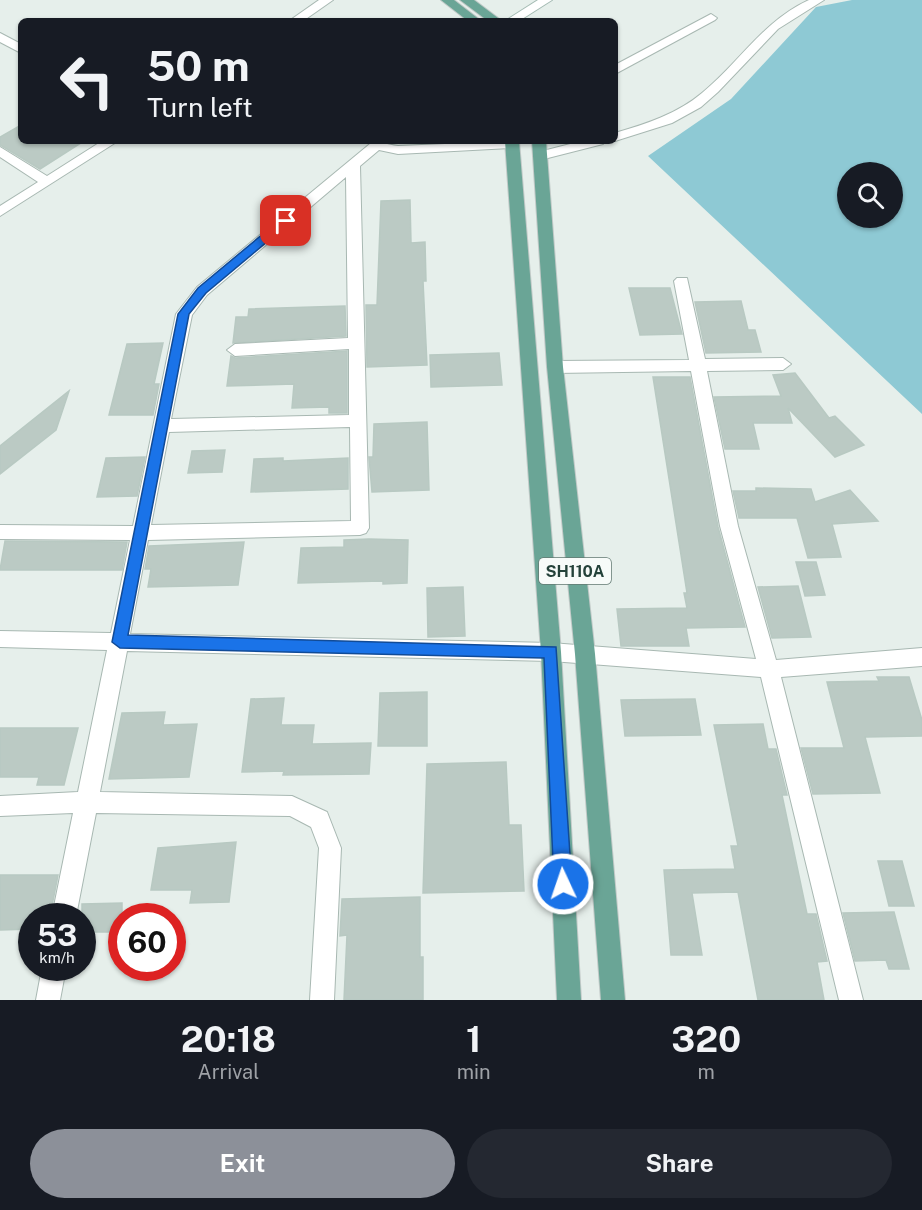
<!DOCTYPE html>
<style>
:root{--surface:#171b24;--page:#242831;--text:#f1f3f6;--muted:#9ea1a6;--accent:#8c9099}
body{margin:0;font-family:"Public Sans",sans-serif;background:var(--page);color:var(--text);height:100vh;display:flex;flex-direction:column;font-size:22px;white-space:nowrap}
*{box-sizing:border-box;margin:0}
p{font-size:20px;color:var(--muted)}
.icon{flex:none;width:33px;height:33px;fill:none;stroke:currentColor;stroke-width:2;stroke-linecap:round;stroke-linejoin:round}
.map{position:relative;height:1000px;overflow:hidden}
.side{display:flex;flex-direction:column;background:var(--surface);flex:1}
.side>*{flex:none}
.top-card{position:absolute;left:18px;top:18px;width:600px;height:126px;border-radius:9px;box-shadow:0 2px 4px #0004;background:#171b24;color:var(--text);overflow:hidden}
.buttons{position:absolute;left:837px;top:162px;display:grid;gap:12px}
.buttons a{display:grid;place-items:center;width:66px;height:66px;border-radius:50%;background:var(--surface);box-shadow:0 2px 4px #0004;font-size:30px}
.speed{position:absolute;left:18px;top:903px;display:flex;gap:12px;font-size:30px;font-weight:700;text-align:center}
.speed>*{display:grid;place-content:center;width:78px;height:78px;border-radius:50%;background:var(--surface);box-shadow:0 2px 4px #0004;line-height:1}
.speed small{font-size:15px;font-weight:400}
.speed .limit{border:9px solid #d22;background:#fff;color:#111}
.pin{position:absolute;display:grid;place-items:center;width:51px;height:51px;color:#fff;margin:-26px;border-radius:12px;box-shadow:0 3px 9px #0006}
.me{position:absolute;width:66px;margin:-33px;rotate:357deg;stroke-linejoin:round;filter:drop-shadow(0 0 4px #0008)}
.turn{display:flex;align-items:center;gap:21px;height:126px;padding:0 30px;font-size:27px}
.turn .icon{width:78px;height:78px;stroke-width:2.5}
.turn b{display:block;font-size:42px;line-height:51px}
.eta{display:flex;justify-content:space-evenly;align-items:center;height:102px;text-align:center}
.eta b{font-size:36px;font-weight:700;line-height:42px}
.action{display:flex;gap:12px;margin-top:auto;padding:12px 30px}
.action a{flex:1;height:69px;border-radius:36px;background:var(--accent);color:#fff;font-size:24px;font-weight:700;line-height:69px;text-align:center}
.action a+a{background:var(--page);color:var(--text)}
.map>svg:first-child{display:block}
.water{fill:#8ec9d4;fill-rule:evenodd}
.building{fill:#bbcac4;stroke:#b8c9c2;stroke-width:1.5}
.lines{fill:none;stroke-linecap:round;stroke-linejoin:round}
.street-casing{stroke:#a8b8b2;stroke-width:2}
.secondary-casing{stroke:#a4bbb3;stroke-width:2}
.primary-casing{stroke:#c2cac8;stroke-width:2}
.street{fill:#fff;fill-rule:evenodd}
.secondary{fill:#fff;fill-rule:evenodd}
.primary{fill:#6aa596;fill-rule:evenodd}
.route{fill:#1a73e8;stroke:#114b97;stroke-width:1.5}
.labels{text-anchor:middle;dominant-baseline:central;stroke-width:5;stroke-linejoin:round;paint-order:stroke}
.shield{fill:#f7fbf9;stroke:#637a73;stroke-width:1.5}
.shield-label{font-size:16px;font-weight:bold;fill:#24423a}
</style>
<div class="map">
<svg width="922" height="1000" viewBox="0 0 922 1000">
<rect width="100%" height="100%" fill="#e6efeb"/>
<!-- water -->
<path class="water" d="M 852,0 L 922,0 L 922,414 L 648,156 L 731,99 L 816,7 ZM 848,172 L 892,172 L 892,218 L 848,218 Z"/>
<!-- building -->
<g class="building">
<path d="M 21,125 L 21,141 L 84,141 L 40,169 L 0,145 L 0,137 Z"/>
<path d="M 410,200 L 411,243 L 425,242 L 426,281 L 423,281 L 427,365 L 367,367 L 366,305 L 377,305 L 381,201 Z"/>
<path d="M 629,288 L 670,288 L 682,334 L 640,335 Z"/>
<path d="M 741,301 L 748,330 L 755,330 L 761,352 L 706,353 L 695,302 Z"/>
<path d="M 345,306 L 346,336 L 233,343 L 236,317 L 248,317 L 249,309 Z"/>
<path d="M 163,343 L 154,384 L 159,384 L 153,415 L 109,415 L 127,344 Z"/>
<path d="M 347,351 L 347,413 L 329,413 L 329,407 L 292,408 L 294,384 L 227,386 L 231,356 L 235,358 Z"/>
<path d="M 499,353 L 502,385 L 431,387 L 430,355 Z"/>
<path d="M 795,373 L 829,418 L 835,416 L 864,445 L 835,457 L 788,408 L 792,423 L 753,423 L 759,449 L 725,449 L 714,397 L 781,396 L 773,375 Z"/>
<path d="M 653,377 L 690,377 L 718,527 L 745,627 L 686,628 L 689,646 L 621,646 L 617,609 L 687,608 L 684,593 L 687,593 Z"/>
<path d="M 69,391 L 56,430 L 0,474 L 0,446 Z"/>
<path d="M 427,422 L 429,490 L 372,492 L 369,457 L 373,457 L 374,424 Z"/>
<path d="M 225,450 L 222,472 L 188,473 L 192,451 Z"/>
<path d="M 145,457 L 137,496 L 97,497 L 106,458 Z"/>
<path d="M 283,458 L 283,461 L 348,458 L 348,489 L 251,492 L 254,459 Z"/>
<path d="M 756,488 L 811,489 L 815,502 L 850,490 L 878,521 L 832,524 L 841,557 L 808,558 L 797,518 L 739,518 L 733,491 L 756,491 Z"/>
<path d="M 369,539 L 408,540 L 407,583 L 383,584 L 383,581 L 298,583 L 301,548 L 344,547 L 344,540 Z"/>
<path d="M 5,541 L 127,542 L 122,570 L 0,570 Z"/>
<path d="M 244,542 L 238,585 L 148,587 L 151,569 L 145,569 L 149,546 Z"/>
<path d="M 796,562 L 816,562 L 825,595 L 805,596 Z"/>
<path d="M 798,586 L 811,637 L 772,638 L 758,587 Z"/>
<path d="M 463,587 L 465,636 L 428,637 L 427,588 Z"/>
<path d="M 877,677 L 909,677 L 922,720 L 922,736 L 865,737 L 880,793 L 813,794 L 801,748 L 844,748 L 827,682 L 879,681 Z"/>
<path d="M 427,692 L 427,746 L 378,746 L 380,693 Z"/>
<path d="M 284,698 L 281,725 L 314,725 L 312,744 L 371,743 L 369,774 L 283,775 L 284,771 L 242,772 L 251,699 Z"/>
<path d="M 695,699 L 701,735 L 625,736 L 621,700 Z"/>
<path d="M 165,712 L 163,725 L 197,724 L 189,777 L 109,779 L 122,713 Z"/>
<path d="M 763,724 L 768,749 L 776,749 L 787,795 L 782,795 L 807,914 L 816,914 L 827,961 L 817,962 L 824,1000 L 758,1000 L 738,892 L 692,893 L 702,955 L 671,955 L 664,870 L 735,869 L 731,846 L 738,846 L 714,725 Z"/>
<path d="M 0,728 L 78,728 L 64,785 L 37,785 L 39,777 L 0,777 Z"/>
<path d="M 506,762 L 509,825 L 521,825 L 524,891 L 423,893 L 427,764 Z"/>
<path d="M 236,842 L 229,902 L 190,903 L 192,890 L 151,890 L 158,848 Z"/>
<path d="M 878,861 L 902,861 L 914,906 L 889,906 Z"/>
<path d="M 0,875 L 58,875 L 50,916 L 32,916 L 32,929 L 0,930 Z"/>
<path d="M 420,897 L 420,957 L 423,957 L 423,1000 L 344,1000 L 347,935 L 340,936 L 342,899 Z"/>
<path d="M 122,903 L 122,932 L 82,932 L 82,904 Z"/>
<path d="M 894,912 L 909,969 L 889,969 L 886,960 L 855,961 L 843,913 Z"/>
</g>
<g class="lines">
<!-- street casing -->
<g class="street-casing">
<g id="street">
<path d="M 319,0 L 333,0 L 303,21 L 289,21 Z"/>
<path d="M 809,0 L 824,0 L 778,29 L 718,92 L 701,107 L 672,123 L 615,141 L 615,133 C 646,124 677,114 702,93 C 740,62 763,21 809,0 Z"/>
<path d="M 711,14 L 717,18 L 715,20 L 615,74 L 615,65 Z"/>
<path d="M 0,33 L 21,44 L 21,53 L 0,42 Z"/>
<path d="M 102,141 L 118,141 L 0,216 L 0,206 L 38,182 L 0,157 L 0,147 L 47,176 Z"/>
<path d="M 369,141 C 381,141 387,145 398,146 L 516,141 L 519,144 L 512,148 L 398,154 L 379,150 L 360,166 L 369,528 L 366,533 L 360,535 L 148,540 L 130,634 L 551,643 L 756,659 L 720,526 L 691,371 L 555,373 L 547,367 L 555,361 L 689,360 L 674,281 L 677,278 L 687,278 L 705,359 L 783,358 L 791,364 L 783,370 L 707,371 L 738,526 L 776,660 L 922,648 L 922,666 L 781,677 L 863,1000 L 839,1000 L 761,677 L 551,661 L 127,651 L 100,792 L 292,796 L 327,812 L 341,848 L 334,1000 L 310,1000 L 319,848 L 311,827 L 290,816 L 96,813 L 76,916 L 52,916 L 73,813 L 0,816 L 0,796 L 78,792 L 107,650 L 0,647 L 0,631 L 111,633 L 130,540 L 0,539 L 0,525 L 133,526 L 176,314 L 197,287 L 371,143 ZM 346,177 L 348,338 L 235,344 L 227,350 L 235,356 L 349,349 L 349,415 L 171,419 L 192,315 L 207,295 ZM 350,427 L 351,521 L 151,525 L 169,432 Z"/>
<path d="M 582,141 L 605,141 L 603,144 L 540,160 L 533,156 L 535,153 Z"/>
<path d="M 42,968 L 66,968 L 60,1000 L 36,1000 Z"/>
</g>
</g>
<!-- secondary casing -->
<g class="secondary-casing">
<path id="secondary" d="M 538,0 L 552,0 L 519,21 L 505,21 Z"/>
</g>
<!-- primary casing -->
<g class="primary-casing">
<g id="primary">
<path d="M 441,0 L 454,0 L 480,20 L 468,21 Z"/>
<path d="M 460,0 L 474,0 L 502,21 L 488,21 Z"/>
<path d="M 505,141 L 519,141 L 561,652 L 581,1000 L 557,1000 L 541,652 Z"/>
<path d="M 532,141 L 546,141 L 563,367 L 595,654 L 625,1000 L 601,1000 L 575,654 L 547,367 Z"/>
</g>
</g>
<!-- street -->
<use href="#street" class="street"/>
<!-- secondary -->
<use href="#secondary" class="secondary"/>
<!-- primary -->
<use href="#primary" class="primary"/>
</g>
<!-- route -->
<path class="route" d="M 282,218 L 292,221 L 206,293 L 189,314 L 128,635 L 556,647 L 572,884 L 569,890 L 563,893 L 557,890 L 554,884 L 544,658 L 120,648 L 112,642 L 178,314 L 198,288 Z"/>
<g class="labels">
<!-- shield labels -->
<rect class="shield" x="539" y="558" width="72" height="26" rx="4.5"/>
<g class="shield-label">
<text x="575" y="571">SH110A</text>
</g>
</g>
</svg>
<div class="buttons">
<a><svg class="icon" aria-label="search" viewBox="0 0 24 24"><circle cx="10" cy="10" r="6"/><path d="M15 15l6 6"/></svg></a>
</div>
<div class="speed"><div>53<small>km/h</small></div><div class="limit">60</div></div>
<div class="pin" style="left:286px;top:221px;background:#d93025"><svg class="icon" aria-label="arrive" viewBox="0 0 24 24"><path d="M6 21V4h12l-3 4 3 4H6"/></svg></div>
<svg class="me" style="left:563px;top:884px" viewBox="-20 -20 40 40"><circle r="17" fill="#1a73e8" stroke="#fff" stroke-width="3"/><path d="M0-11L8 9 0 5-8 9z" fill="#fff"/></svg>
<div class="top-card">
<div class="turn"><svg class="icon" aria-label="left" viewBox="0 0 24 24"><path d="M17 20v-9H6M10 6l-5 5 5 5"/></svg><div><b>50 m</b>Turn left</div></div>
</div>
</div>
<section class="side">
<div class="eta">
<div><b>20:18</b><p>Arrival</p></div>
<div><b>1</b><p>min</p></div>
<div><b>320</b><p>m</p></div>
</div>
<div class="action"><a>Exit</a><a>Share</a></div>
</section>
